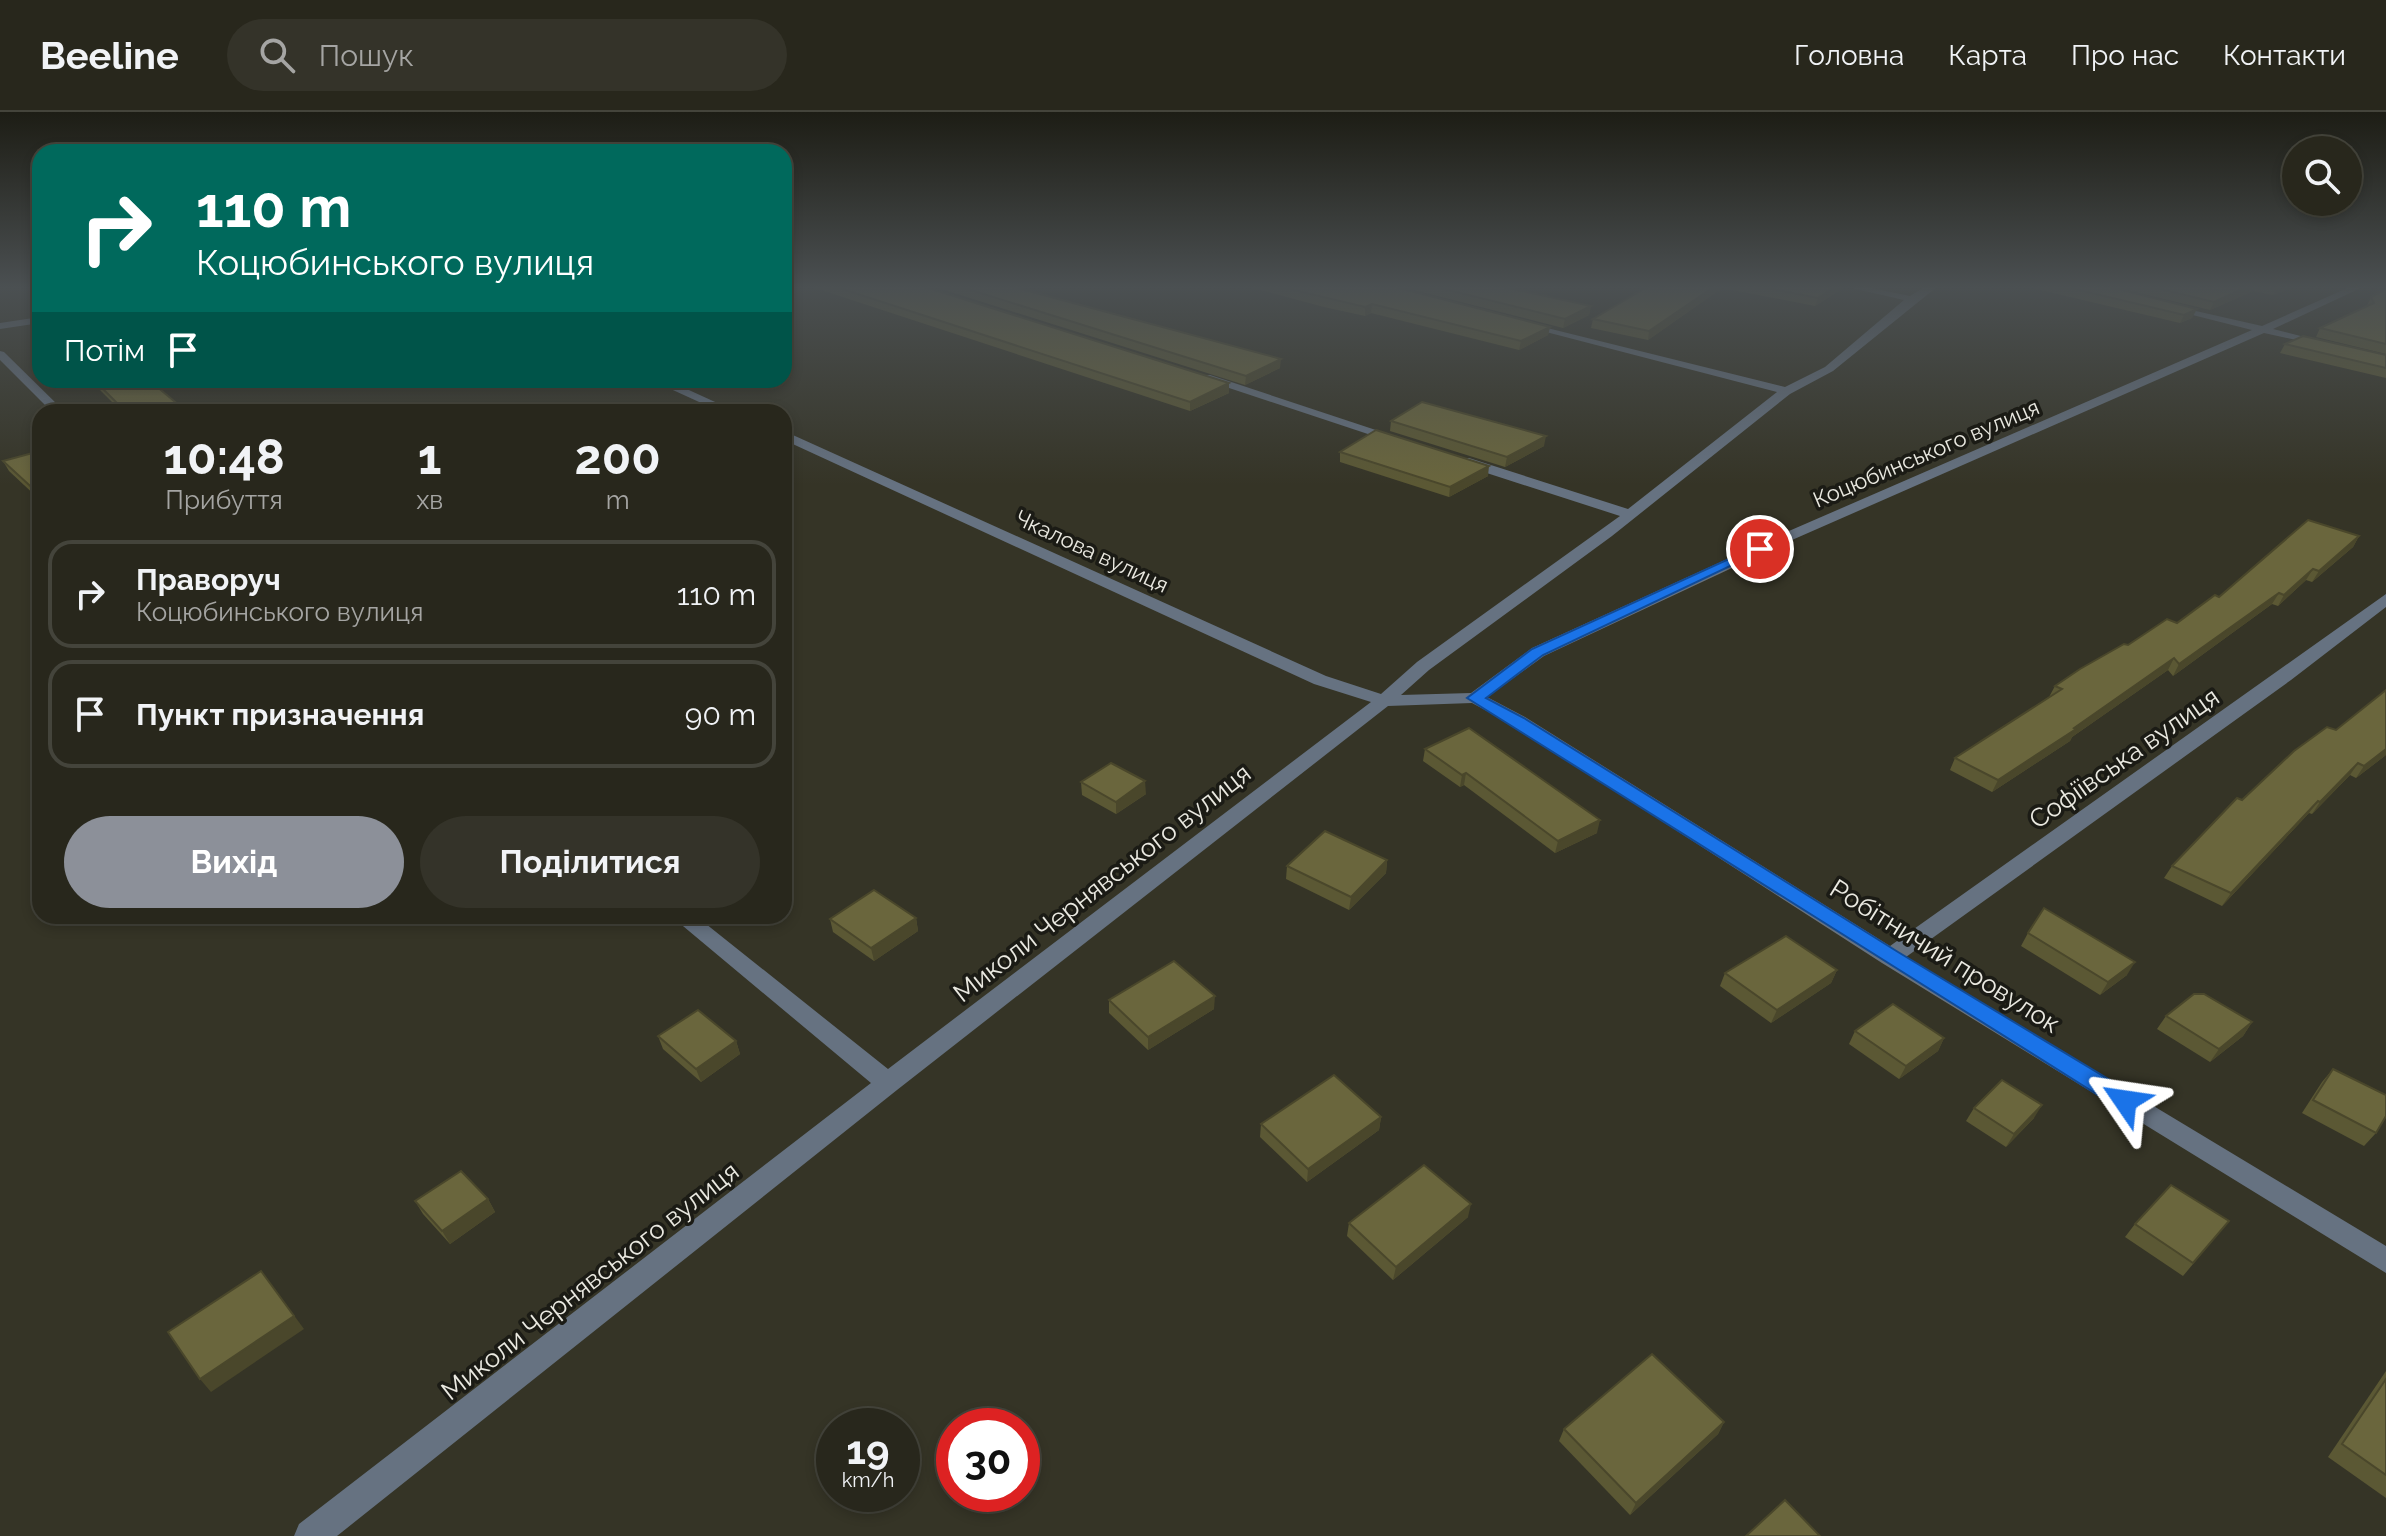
<!DOCTYPE html>
<html lang="uk">
<meta charset="utf-8">
<style>
:root{--surface:#28271c;--page:#343329;--text:#f1f3f6;--muted:#a5a5a3;--line:#44443b;--accent:#8c9099}
body{margin:0;font-family:Raleway,sans-serif;background:var(--page);color:var(--text);height:100vh;display:flex;flex-direction:column;font-size:30px;white-space:nowrap}
*{box-sizing:border-box;margin:0}
p{font-size:26px;color:var(--muted)}
.icon{flex:none;width:44px;height:44px;fill:none;stroke:currentColor;stroke-width:2;stroke-linecap:round;stroke-linejoin:round}
.map{position:relative;flex:1;overflow:hidden}
.details{position:absolute;left:32px;top:292px;width:760px;height:520px;display:flex;flex-direction:column;background:var(--surface);border-radius:24px;box-shadow:0 4px 12px #0003,0 0 0 2px var(--line)}
.details>*{flex:none}
.top-card{position:absolute;left:32px;top:32px;width:760px;height:244px;border-radius:24px;box-shadow:0 4px 12px #0003,0 0 0 2px var(--line);background:#00695c;color:#fff;overflow:hidden}
.tools{position:absolute;left:2282px;top:24px;display:grid;gap:16px}
.tools a{display:grid;place-items:center;width:80px;height:80px;border-radius:50%;background:var(--surface);box-shadow:0 4px 12px #0003,0 0 0 2px var(--line);font-size:40px}
.speed{position:absolute;left:816px;top:1296px;display:flex;gap:16px;font-size:40px;font-weight:700;text-align:center}
.speed>*{display:grid;place-content:center;width:104px;height:104px;border-radius:50%;background:var(--surface);box-shadow:0 4px 12px #0003,0 0 0 2px var(--line);line-height:1}
.speed small{font-size:20px;font-weight:400}
.speed .limit{border:12px solid #d22;background:#fff;color:#111}
.pin{position:absolute;display:grid;place-items:center;width:68px;height:68px;color:#fff;margin:-34px;border:4px solid #fff;border-radius:50%;box-shadow:0 2px 8px #0007}
.me{position:absolute;width:88px;margin:-44px;rotate:302deg;stroke-linejoin:round;filter:drop-shadow(0 0 6px #0008)}
.turn{display:flex;align-items:center;gap:28px;height:168px;padding:0 32px;font-size:36px}
.turn .icon{width:104px;height:104px;stroke-width:2.5}
.turn b{display:block;font-size:56px;line-height:68px}
.then{display:flex;align-items:center;height:76px;padding:0 32px;background:#0003;gap:16px;font-size:30px}
.eta{display:flex;justify-content:space-evenly;align-items:center;height:136px;text-align:center}
.eta b{font-size:48px;font-weight:700;line-height:56px}
.primary-button{display:flex;gap:16px;margin-top:auto;padding:16px 32px}
.primary-button a{flex:1;height:92px;border-radius:48px;background:var(--accent);color:#fff;font-size:32px;font-weight:700;line-height:92px;text-align:center}
.primary-button a+a{background:var(--page);color:var(--text)}
ul{padding:0;list-style:none}
li{display:flex;align-items:center;gap:24px;height:108px;margin:0 16px 12px;padding:0 16px;border:4px solid var(--line);border-radius:24px}
li div{flex:1}
li b{display:block;font-size:30px}
li em{font-style:normal}
header{display:flex;align-items:center;gap:48px;box-sizing:border-box;height:112px;padding:0 40px;background:var(--surface);border-bottom:2px solid var(--line)}
header strong{font-size:38px}
nav{display:flex;gap:44px;margin-inline-start:auto;font-size:28px}
.search{width:560px;height:72px;background:var(--page);display:flex;align-items:center;gap:20px;box-sizing:border-box;padding:0 28px;border-radius:44px;color:var(--muted);font-size:30px}
.map>svg:first-child{display:block}
.lines{fill:none;stroke-linecap:round;stroke-linejoin:round}
.minor{fill:#667281;fill-rule:evenodd}
.wall{fill:#5b5834}
.shaded-wall{fill:#4a472b}
.building{fill:#6a663d;stroke:#4a472b;stroke-width:2}
.route{fill:#1a73e8;stroke:#114b97;stroke-width:2}
.labels{text-anchor:middle;dominant-baseline:central;stroke-width:7;stroke-linejoin:round;paint-order:stroke}
.far-street-label{font-size:22px;fill:#eae9e1;stroke:#1b1b15}
.street-label{font-size:26px;fill:#eae9e1;stroke:#1b1b15}
</style>
<header>
<strong>Beeline</strong>
<div class="search"><svg class="icon" aria-label="search" viewBox="0 0 24 24"><circle cx="10" cy="10" r="6"/><path d="M15 15l6 6"/></svg>Пошук</div>
<nav><a>Головна</a><a>Карта</a><a>Про нас</a><a>Контакти</a></nav>
</header>
<div class="map">
<svg width="2386" height="1424" viewBox="0 0 2386 1424">
<rect width="100%" height="100%" fill="#353426"/>
<g class="lines">
<!-- minor -->
<g class="minor">
<path d="M 1843,174 L 1861,174 L 1910,184 L 1926,174 L 1938,174 L 1833,259 L 1790,282 L 1612,424 L 1429,558 L 1401,583 L 1471,581 L 1532,536 L 1782,422 L 2252,218 L 2165,196 L 2165,192 L 2262,214 L 2352,174 L 2365,174 L 2273,217 L 2324,230 L 2324,234 L 2264,221 L 1792,428 L 1544,544 L 1487,585 L 1525,605 L 1890,834 L 2386,482 L 2386,495 L 2291,568 L 1906,845 L 2386,1134 L 2386,1161 L 1882,851 L 1513,613 L 1472,591 L 1388,594 L 897,978 L 337,1424 L 294,1424 L 299,1412 L 871,971 L 671,804 L 696,804 L 888,957 L 1371,590 L 1314,572 L 784,328 L 784,319 L 1326,564 L 1381,582 L 1417,550 L 1620,404 L 1459,352 L 1459,346 L 1469,346 L 1628,397 L 1777,280 L 1519,213 L 1519,209 L 1785,275 L 1825,255 L 1904,188 Z"/>
<path d="M 40,205 L 40,211 L 0,217 L 0,211 Z"/>
<path d="M 0,239 L 4,240 L 65,300 L 52,300 L 0,248 Z"/>
<path d="M 1202,263 L 1210,263 L 1406,328 L 1395,331 L 1202,267 Z"/>
<path d="M 651,268 L 667,268 L 737,300 L 721,300 Z"/>
</g>
</g>
<!-- wall -->
<g class="wall">
<path d="M 809,174 L 922,174 L 1229,271 L 1229,281 L 1190,299 Z"/>
<path d="M 932,174 L 1010,174 L 1280,256 L 1245,273 Z"/>
<path d="M 1246,174 L 1391,174 L 1550,215 L 1548,223 L 1519,238 L 1371,201 L 1365,204 L 1324,195 Z"/>
<path d="M 1398,174 L 1499,174 L 1591,194 L 1589,203 L 1563,216 Z"/>
<path d="M 1649,174 L 1843,174 L 1842,177 L 1815,194 L 1722,176 L 1648,228 L 1591,216 L 1593,207 Z"/>
<path d="M 2024,174 L 2106,174 L 2192,206 L 2180,211 Z"/>
<path d="M 2110,174 L 2297,174 L 2273,183 L 2253,179 L 2210,198 Z"/>
<path d="M 2386,177 L 2386,242 L 2316,225 L 2320,216 L 2367,194 L 2371,185 Z"/>
<path d="M 2285,232 L 2386,243 L 2386,266 L 2280,241 Z"/>
<path d="M 90,268 L 149,268 L 187,300 L 122,300 Z"/>
<path d="M 1391,309 L 1544,334 L 1505,355 L 1390,319 Z"/>
<path d="M 40,339 L 40,388 L 9,359 L 3,349 Z"/>
<path d="M 1340,340 L 1488,364 L 1449,385 L 1340,350 Z"/>
<path d="M 2359,424 L 2353,435 L 2312,470 L 2306,468 L 2278,494 L 2272,492 L 2173,564 L 2168,558 L 2072,625 L 2070,629 L 1992,680 L 1950,658 L 1955,646 L 2049,585 L 2055,574 L 2128,533 L 2177,511 L 2219,485 Z"/>
<path d="M 1425,637 L 1597,721 L 1555,741 L 1464,673 L 1460,675 L 1423,649 Z"/>
<path d="M 2386,643 L 2356,666 L 2350,663 L 2312,702 L 2309,701 L 2222,794 L 2164,766 L 2172,754 L 2242,688 Z"/>
<path d="M 1081,670 L 1146,682 L 1116,702 L 1082,683 Z"/>
<path d="M 1387,748 L 1386,761 L 1349,798 L 1286,767 L 1287,754 Z"/>
<path d="M 916,806 L 918,819 L 874,849 L 833,820 L 830,807 Z"/>
<path d="M 2028,821 L 2127,863 L 2100,883 L 2021,834 Z"/>
<path d="M 1837,858 L 1831,871 L 1771,911 L 1720,874 L 1725,861 Z"/>
<path d="M 1109,888 L 1214,897 L 1148,938 L 1109,901 Z"/>
<path d="M 2166,904 L 2252,910 L 2243,924 L 2210,950 L 2157,917 Z"/>
<path d="M 1855,919 L 1944,926 L 1938,939 L 1899,967 L 1849,932 Z"/>
<path d="M 658,924 L 736,929 L 740,942 L 701,970 L 663,937 Z"/>
<path d="M 2333,957 L 2376,1021 L 2364,1034 L 2302,1001 L 2322,970 Z"/>
<path d="M 1974,996 L 2034,1006 L 2006,1035 L 1966,1009 Z"/>
<path d="M 1381,1005 L 1379,1018 L 1307,1070 L 1260,1025 L 1261,1012 Z"/>
<path d="M 488,1087 L 495,1100 L 450,1132 L 423,1102 L 415,1089 Z"/>
<path d="M 1468,1105 L 1393,1168 L 1347,1124 L 1349,1111 Z"/>
<path d="M 2229,1109 L 2183,1164 L 2125,1125 L 2135,1112 Z"/>
<path d="M 2386,1259 L 2386,1386 L 2328,1345 Z"/>
<path d="M 1724,1310 L 1718,1322 L 1630,1403 L 1559,1329 L 1564,1317 Z"/>
</g>
<!-- shaded-wall -->
<g class="shaded-wall">
<path d="M 1715,174 L 1723,174 L 1722,176 L 1648,228 L 1649,219 Z"/>
<path d="M 1836,174 L 1843,174 L 1842,177 L 1815,194 L 1818,186 Z"/>
<path d="M 2249,174 L 2255,174 L 2253,179 L 2210,198 L 2214,190 Z"/>
<path d="M 2280,174 L 2297,174 L 2273,183 L 2277,175 Z"/>
<path d="M 1372,192 L 1371,201 L 1365,204 L 1365,195 Z"/>
<path d="M 1591,194 L 1589,203 L 1563,216 L 1565,207 Z"/>
<path d="M 2197,197 L 2192,206 L 2180,211 L 2184,203 Z"/>
<path d="M 1550,215 L 1548,223 L 1519,238 L 1521,229 Z"/>
<path d="M 1281,247 L 1280,256 L 1245,273 L 1246,264 Z"/>
<path d="M 1229,271 L 1229,281 L 1190,299 L 1190,290 Z"/>
<path d="M 1546,324 L 1544,334 L 1505,355 L 1507,345 Z"/>
<path d="M 1489,354 L 1488,364 L 1449,385 L 1450,375 Z"/>
<path d="M 2359,424 L 2353,435 L 2312,470 L 2319,459 Z"/>
<path d="M 2313,457 L 2306,468 L 2278,494 L 2284,483 Z"/>
<path d="M 2279,481 L 2272,492 L 2173,564 L 2179,552 Z"/>
<path d="M 2174,546 L 2168,558 L 2072,625 L 2070,629 L 1992,680 L 1998,668 Z"/>
<path d="M 2386,637 L 2386,643 L 2356,666 L 2364,654 Z"/>
<path d="M 2358,651 L 2350,663 L 2312,702 L 2320,690 Z"/>
<path d="M 1466,661 L 1464,673 L 1460,675 L 1462,663 Z"/>
<path d="M 1145,669 L 1146,682 L 1116,702 L 1116,690 Z"/>
<path d="M 2318,689 L 2309,701 L 2222,794 L 2231,781 Z"/>
<path d="M 1600,708 L 1597,721 L 1555,741 L 1558,729 Z"/>
<path d="M 790,729 L 793,742 L 784,747 L 784,732 Z"/>
<path d="M 1387,748 L 1386,761 L 1349,798 L 1351,785 Z"/>
<path d="M 476,804 L 492,804 L 479,811 Z"/>
<path d="M 916,806 L 918,819 L 874,849 L 871,836 Z"/>
<path d="M 2135,850 L 2127,863 L 2100,883 L 2108,870 Z"/>
<path d="M 1837,858 L 1831,871 L 1771,911 L 1777,898 Z"/>
<path d="M 1215,884 L 1214,897 L 1148,938 L 1148,925 Z"/>
<path d="M 2252,910 L 2243,924 L 2210,950 L 2219,937 Z"/>
<path d="M 1944,926 L 1938,939 L 1899,967 L 1906,954 Z"/>
<path d="M 736,929 L 740,942 L 701,970 L 696,957 Z"/>
<path d="M 2042,993 L 2034,1006 L 2006,1035 L 2014,1022 Z"/>
<path d="M 1381,1005 L 1379,1018 L 1307,1070 L 1308,1057 Z"/>
<path d="M 488,1087 L 495,1100 L 450,1132 L 442,1119 Z"/>
<path d="M 1471,1092 L 1468,1105 L 1393,1168 L 1396,1155 Z"/>
<path d="M 271,1172 L 304,1217 L 211,1280 L 200,1267 Z"/>
<path d="M 1724,1310 L 1718,1322 L 1630,1403 L 1636,1391 Z"/>
</g>
<!-- building -->
<g class="building">
<path d="M 833,174 L 922,174 L 1229,271 L 1190,290 Z"/>
<path d="M 958,174 L 1010,174 L 1281,247 L 1246,264 Z"/>
<path d="M 1277,174 L 1391,174 L 1550,215 L 1521,229 L 1372,192 L 1365,195 Z"/>
<path d="M 1432,174 L 1499,174 L 1591,194 L 1565,207 Z"/>
<path d="M 1649,174 L 1715,174 L 1649,219 L 1593,207 Z"/>
<path d="M 1757,174 L 1836,174 L 1818,186 Z"/>
<path d="M 2062,174 L 2106,174 L 2197,197 L 2184,203 Z"/>
<path d="M 2148,174 L 2249,174 L 2214,190 Z"/>
<path d="M 2386,177 L 2386,232 L 2320,216 L 2374,191 L 2371,185 Z"/>
<path d="M 2303,224 L 2386,243 L 2386,256 L 2285,232 Z"/>
<path d="M 94,268 L 149,268 L 187,300 L 131,300 L 119,293 Z"/>
<path d="M 1422,290 L 1546,324 L 1507,345 L 1391,309 Z"/>
<path d="M 1376,318 L 1489,354 L 1450,375 L 1340,340 Z"/>
<path d="M 40,339 L 40,383 L 3,349 Z"/>
<path d="M 2308,408 L 2359,424 L 2319,459 L 2313,457 L 2284,483 L 2279,481 L 2179,552 L 2174,546 L 2074,616 L 2076,617 L 1998,668 L 1955,646 L 2062,577 L 2055,574 L 2080,557 L 2124,532 L 2128,533 L 2167,507 L 2177,511 L 2215,483 L 2219,485 Z"/>
<path d="M 2386,578 L 2386,637 L 2364,654 L 2358,651 L 2320,690 L 2318,689 L 2231,781 L 2172,754 L 2237,686 L 2242,688 L 2294,639 L 2327,615 L 2336,618 Z"/>
<path d="M 1469,616 L 1600,708 L 1558,729 L 1466,661 L 1462,663 L 1425,637 Z"/>
<path d="M 1111,651 L 1145,669 L 1116,690 L 1081,670 Z"/>
<path d="M 1325,719 L 1387,748 L 1351,785 L 1287,754 Z"/>
<path d="M 784,724 L 790,729 L 784,732 Z"/>
<path d="M 874,778 L 916,806 L 871,836 L 830,807 Z"/>
<path d="M 2044,796 L 2135,850 L 2108,870 L 2028,821 Z"/>
<path d="M 1786,824 L 1837,858 L 1777,898 L 1725,861 Z"/>
<path d="M 1174,849 L 1215,884 L 1148,925 L 1109,888 Z"/>
<path d="M 2194,882 L 2204,882 L 2252,910 L 2219,937 L 2166,904 Z"/>
<path d="M 1893,892 L 1944,926 L 1906,954 L 1855,919 Z"/>
<path d="M 698,898 L 736,929 L 696,957 L 658,924 Z"/>
<path d="M 2333,957 L 2386,983 L 2386,1004 L 2376,1021 L 2313,988 Z"/>
<path d="M 1334,963 L 1381,1005 L 1308,1057 L 1261,1012 Z"/>
<path d="M 2002,968 L 2042,993 L 2014,1022 L 1974,996 Z"/>
<path d="M 1424,1053 L 1471,1092 L 1396,1155 L 1349,1111 Z"/>
<path d="M 461,1059 L 488,1087 L 442,1119 L 415,1089 Z"/>
<path d="M 2171,1073 L 2229,1109 L 2193,1151 L 2135,1112 Z"/>
<path d="M 261,1159 L 294,1204 L 200,1267 L 168,1220 Z"/>
<path d="M 1652,1242 L 1724,1310 L 1636,1391 L 1564,1317 Z"/>
<path d="M 2386,1267 L 2386,1363 L 2342,1332 Z"/>
<path d="M 1785,1388 L 1820,1424 L 1746,1424 Z"/>
</g>
<!-- sky -->
<linearGradient id="sky" x2="0" y2="1"><stop stop-color="#1d1d15"/><stop offset="0.47" stop-color="#4b5052"/><stop offset="1" stop-color="#4b5052" stop-opacity="0"/></linearGradient>
<rect width="2386" height="373" fill="url(#sky)"/>
<!-- route -->
<path class="route" d="M 1755,435 L 1766,437 L 1543,543 L 1486,586 L 1524,606 L 1898,840 L 2133,982 L 2137,989 L 2133,995 L 2125,998 L 2117,995 L 1467,586 L 1532,537 Z"/>
<g class="labels">
<!-- far-street labels -->
<g class="far-street-label">
<text transform="translate(1926 341) rotate(-23)">Коцюбинського вулиця</text>
<text transform="translate(1092 439) rotate(25)">Чкалова вулиця</text>
</g>
<!-- street labels -->
<g class="street-label">
<text transform="translate(2124 646) rotate(-35)">Софіївська вулиця</text>
<text transform="translate(1102 771) rotate(-38)">Миколи Чернявського вулиця</text>
<text transform="translate(1945 844) rotate(32)">Робітничий провулок</text>
<text transform="translate(590 1169) rotate(-38)">Миколи Чернявського вулиця</text>
</g>
</g>
</svg>
<div class="tools">
<a><svg class="icon" aria-label="search" viewBox="0 0 24 24"><circle cx="10" cy="10" r="6"/><path d="M15 15l6 6"/></svg></a>
</div>
<div class="speed"><div>19<small>km/h</small></div><div class="limit">30</div></div>
<div class="pin" style="left:1760px;top:437px;background:#d93025"><svg class="icon" aria-label="arrive" viewBox="0 0 24 24"><path d="M6 21V4h12l-3 4 3 4H6"/></svg></div>
<svg class="me" style="left:2125px;top:989px" viewBox="-20 -20 40 40"><path d="M0-17L14 15 0 8-14 15z" fill="#1a73e8" stroke="#fff" stroke-width="4"/></svg>
<div class="top-card">
<div class="turn"><svg class="icon" aria-label="right" viewBox="0 0 24 24"><path d="M7 20v-9h11M14 6l5 5-5 5"/></svg><div><b>110 m</b>Коцюбинського вулиця</div></div>
<div class="then">Потім<svg class="icon" aria-label="arrive" viewBox="0 0 24 24"><path d="M6 21V4h12l-3 4 3 4H6"/></svg></div>
</div>
<section class="details">
<div class="eta">
<div><b>10:48</b><p>Прибуття</p></div>
<div><b>1</b><p>хв</p></div>
<div><b>200</b><p>m</p></div>
</div>
<ul>
<li><svg class="icon" aria-label="right" viewBox="0 0 24 24"><path d="M7 20v-9h11M14 6l5 5-5 5"/></svg><div><b>Праворуч</b><p>Коцюбинського вулиця</p></div><em>110 m</em></li>
<li><svg class="icon" aria-label="arrive" viewBox="0 0 24 24"><path d="M6 21V4h12l-3 4 3 4H6"/></svg><div><b>Пункт призначення</b></div><em>90 m</em></li>
</ul>
<div class="primary-button"><a>Вихід</a><a>Поділитися</a></div>
</section>
</div>
